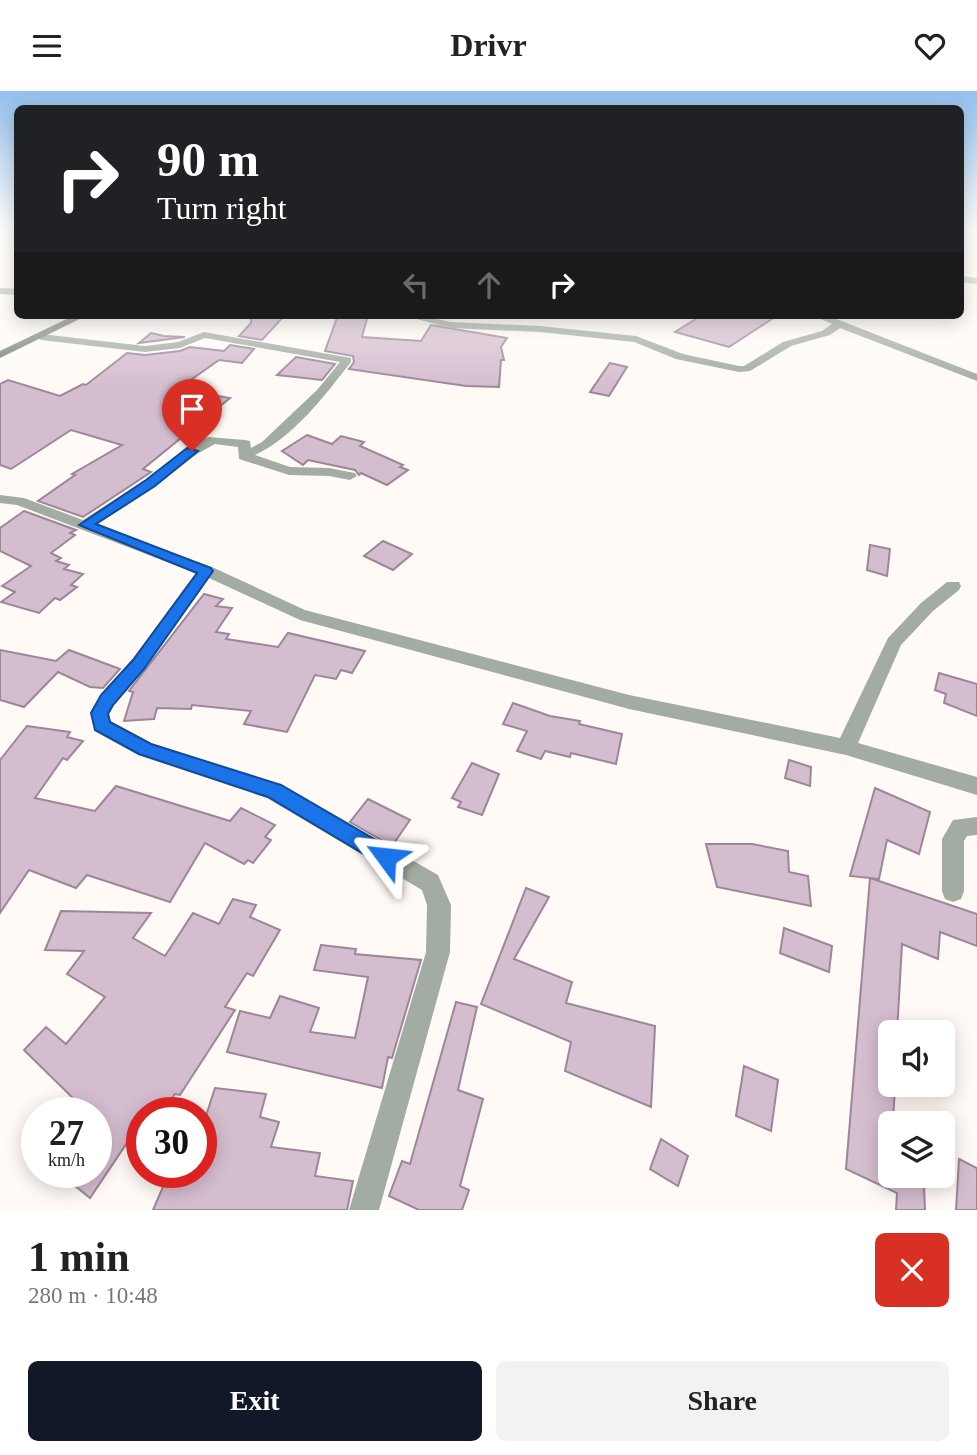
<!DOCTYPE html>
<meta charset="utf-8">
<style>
:root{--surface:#fff;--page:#f2f2f2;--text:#222;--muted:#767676;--accent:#111827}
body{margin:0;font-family:"Times New Roman",serif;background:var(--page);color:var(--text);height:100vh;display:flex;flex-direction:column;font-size:26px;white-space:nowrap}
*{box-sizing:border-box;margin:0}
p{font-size:23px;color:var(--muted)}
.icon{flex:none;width:38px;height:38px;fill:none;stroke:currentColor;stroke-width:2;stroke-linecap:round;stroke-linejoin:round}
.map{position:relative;height:1119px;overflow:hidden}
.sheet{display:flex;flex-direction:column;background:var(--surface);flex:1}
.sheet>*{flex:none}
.guide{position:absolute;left:14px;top:14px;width:950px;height:214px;border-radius:10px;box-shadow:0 4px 18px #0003;background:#202124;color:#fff;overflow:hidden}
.buttons{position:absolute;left:878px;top:929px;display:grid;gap:14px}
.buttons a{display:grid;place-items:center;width:77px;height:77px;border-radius:10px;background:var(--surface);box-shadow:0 4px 18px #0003;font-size:35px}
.speed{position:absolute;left:21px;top:1006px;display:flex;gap:14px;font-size:35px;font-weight:700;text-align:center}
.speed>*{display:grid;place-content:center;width:91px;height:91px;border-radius:50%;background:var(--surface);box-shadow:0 4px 18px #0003;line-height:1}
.speed small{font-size:18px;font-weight:400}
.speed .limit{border:10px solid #d22;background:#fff;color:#111}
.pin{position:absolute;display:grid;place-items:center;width:60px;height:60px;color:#fff;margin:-72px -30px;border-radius:50% 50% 50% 0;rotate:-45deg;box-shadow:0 0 7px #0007}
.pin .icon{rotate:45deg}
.me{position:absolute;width:77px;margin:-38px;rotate:300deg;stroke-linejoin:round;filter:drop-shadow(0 0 5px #0008)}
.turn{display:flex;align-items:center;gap:24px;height:147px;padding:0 28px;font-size:32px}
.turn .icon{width:91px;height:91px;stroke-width:2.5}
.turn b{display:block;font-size:49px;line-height:60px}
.lanes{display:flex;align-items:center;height:66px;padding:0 28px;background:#0003;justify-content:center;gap:35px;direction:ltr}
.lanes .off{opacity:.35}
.round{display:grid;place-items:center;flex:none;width:74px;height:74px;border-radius:10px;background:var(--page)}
.overview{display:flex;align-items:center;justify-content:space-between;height:119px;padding:0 28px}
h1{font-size:42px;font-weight:800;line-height:52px}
.button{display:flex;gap:14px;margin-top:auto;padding:14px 28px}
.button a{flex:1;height:80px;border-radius:10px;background:var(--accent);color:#fff;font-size:28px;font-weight:800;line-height:80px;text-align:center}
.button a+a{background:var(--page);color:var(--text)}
header{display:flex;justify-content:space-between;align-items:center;height:91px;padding:0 28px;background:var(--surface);font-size:32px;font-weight:800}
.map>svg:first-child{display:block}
.building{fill:#d4bdcf;stroke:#9c8697;stroke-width:2}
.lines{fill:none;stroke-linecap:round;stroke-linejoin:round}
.minor{fill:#a2aca3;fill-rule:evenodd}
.secondary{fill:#78867a;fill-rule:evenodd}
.route{fill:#1a73e8;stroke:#114b97;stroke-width:2}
</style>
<header><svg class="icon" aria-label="menu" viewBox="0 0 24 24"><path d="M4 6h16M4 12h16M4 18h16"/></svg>Drivr<svg class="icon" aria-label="heart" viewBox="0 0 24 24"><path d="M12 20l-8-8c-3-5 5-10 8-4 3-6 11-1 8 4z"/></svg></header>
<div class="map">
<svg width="977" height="1119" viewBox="0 0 977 1119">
<rect width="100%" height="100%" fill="#fffaf6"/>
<!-- building -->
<g class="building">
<path d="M 251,224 L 285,224 L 262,249 L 239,245 L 251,232 Z"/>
<path d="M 338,224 L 368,224 L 362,246 L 421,250 L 431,234 L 507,247 L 501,256 L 504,269 L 501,269 L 499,296 L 466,295 L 349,278 L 354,271 L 353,265 L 325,260 Z"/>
<path d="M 778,224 L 729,256 L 675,241 L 699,226 Z"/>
<path d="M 151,242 L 164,245 L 185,246 L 139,252 Z"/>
<path d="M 230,254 L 254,258 L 242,272 L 219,269 L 178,298 L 230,307 L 143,378 L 151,381 L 83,426 L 38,410 L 75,384 L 72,383 L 122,354 L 71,339 L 11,378 L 0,374 L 0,293 L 8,289 L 60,305 L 83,293 L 86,294 L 127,262 L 145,264 L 180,260 L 190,256 L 224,260 Z"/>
<path d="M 296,266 L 335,273 L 322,289 L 277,284 Z"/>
<path d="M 610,272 L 627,276 L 609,305 L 590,301 Z"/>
<path d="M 307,344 L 332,353 L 341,345 L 364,351 L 360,355 L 403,374 L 400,376 L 408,379 L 387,394 L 361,382 L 359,384 L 355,379 L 308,369 L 303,374 L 282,360 Z"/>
<path d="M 24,420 L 76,439 L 70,442 L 75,444 L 51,462 L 61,467 L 56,470 L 69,474 L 64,478 L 83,483 L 71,494 L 77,496 L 60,509 L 55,507 L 39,522 L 1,511 L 15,501 L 2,495 L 31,475 L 0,460 L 0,437 Z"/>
<path d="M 383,450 L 412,463 L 393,479 L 364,465 Z"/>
<path d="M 870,454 L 890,458 L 887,485 L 867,479 Z"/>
<path d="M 204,503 L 223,508 L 216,515 L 232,517 L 216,541 L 229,543 L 226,548 L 278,556 L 288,542 L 365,560 L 352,582 L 341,579 L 336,588 L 315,584 L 287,641 L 244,633 L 251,620 L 192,614 L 191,618 L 157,617 L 154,628 L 124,630 L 133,601 L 129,600 Z"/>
<path d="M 0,559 L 56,570 L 69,559 L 120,578 L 103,597 L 90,596 L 58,581 L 24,616 L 0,609 Z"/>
<path d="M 939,582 L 977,593 L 977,625 L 944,612 L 946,603 L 935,599 Z"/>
<path d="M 513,612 L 550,625 L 580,630 L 579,633 L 622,643 L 616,673 L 571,662 L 570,666 L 545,660 L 541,668 L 517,660 L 527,640 L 503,633 Z"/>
<path d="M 27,635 L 70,641 L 67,646 L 83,650 L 67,669 L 63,667 L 35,707 L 95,720 L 116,695 L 230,730 L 241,717 L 275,734 L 265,746 L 271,749 L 253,772 L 248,769 L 244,773 L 205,752 L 170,811 L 87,784 L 76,797 L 29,779 L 0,822 L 0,669 Z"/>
<path d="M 789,669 L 811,676 L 810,695 L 785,687 Z"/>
<path d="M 472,672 L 499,683 L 482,724 L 458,716 L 461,711 L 452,707 Z"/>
<path d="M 875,697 L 930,721 L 919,763 L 887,749 L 879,788 L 850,785 Z"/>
<path d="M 368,708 L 410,729 L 392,755 L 350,731 Z"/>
<path d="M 706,753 L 752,753 L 788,760 L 789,781 L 808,785 L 811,815 L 717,796 Z"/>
<path d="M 870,787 L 977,823 L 977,855 L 940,841 L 938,868 L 902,853 L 897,942 L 891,942 L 891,994 L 895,994 L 893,1032 L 891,1032 L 891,1085 L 902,1085 L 924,1094 L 925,1119 L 896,1119 L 897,1102 L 846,1078 Z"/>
<path d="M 526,797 L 549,806 L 514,868 L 572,891 L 566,912 L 655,935 L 651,1016 L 565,980 L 571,951 L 481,913 Z"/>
<path d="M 233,808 L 256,814 L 250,826 L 280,839 L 253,885 L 247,882 L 225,916 L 235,919 L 180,1004 L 175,1003 L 162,1022 L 142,1022 L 142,1049 L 133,1043 L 90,1107 L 59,1082 L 96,1082 L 96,1022 L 88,1022 L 24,959 L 46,936 L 66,953 L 105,906 L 67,883 L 84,860 L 45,859 L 61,820 L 151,822 L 133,847 L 165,865 L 193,822 L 219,833 Z"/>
<path d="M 784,837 L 832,855 L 829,881 L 780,862 Z"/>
<path d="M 321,854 L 356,858 L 355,863 L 421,869 L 392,967 L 388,966 L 382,997 L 227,961 L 240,920 L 270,927 L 280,905 L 319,917 L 310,941 L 355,947 L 368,886 L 314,879 Z"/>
<path d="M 456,911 L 477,916 L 458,999 L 483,1008 L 460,1095 L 469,1099 L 462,1119 L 419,1119 L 389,1105 L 402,1070 L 410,1073 Z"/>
<path d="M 744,975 L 778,989 L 771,1040 L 736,1025 Z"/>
<path d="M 215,997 L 266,1003 L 260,1026 L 279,1031 L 271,1056 L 320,1062 L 315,1085 L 353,1090 L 347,1119 L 153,1119 L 169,1082 L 201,1082 L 201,1040 Z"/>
<path d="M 661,1048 L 688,1065 L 678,1095 L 650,1078 Z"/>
<path d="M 959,1068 L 977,1077 L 977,1119 L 956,1119 Z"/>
</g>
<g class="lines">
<!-- minor -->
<g class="minor">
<path d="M 961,185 L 977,187 L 977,193 L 961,191 Z"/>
<path d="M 0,197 L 18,198 L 18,204 L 0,203 Z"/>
<path d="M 402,224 L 420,224 L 450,231 L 540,235 L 636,245 L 683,263 L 739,275 L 744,275 L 783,251 L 822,240 L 832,233 L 812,224 L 826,224 L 977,283 L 977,290 L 840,237 L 830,244 L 791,255 L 750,280 L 739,281 L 676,268 L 634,251 L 540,241 L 450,237 Z"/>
<path d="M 204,241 L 351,267 L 351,271 C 325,304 294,346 255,364 L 290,376 L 329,377 L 355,382 L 357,385 L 350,389 L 329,385 L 289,384 L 239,368 L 238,356 L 215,353 L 197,363 L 155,395 L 96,434 L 212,476 L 305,519 L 629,604 L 840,647 L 888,547 L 921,512 L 947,491 L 959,491 L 961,495 L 959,499 L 933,520 L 901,554 L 858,652 L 977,686 L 977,704 L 846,664 L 629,618 L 300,529 L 209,487 L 144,579 L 114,614 L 109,622 L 111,631 L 151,652 L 281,694 L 438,784 L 451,814 L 450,861 L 379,1119 L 349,1119 L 426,861 L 427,814 L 422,799 L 267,707 L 138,664 L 95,640 L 91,622 L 100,604 L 132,569 L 196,482 L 17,414 L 0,412 L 0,404 L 24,407 L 83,429 L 145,389 L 187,357 L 208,346 L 245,349 L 250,350 L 251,357 L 262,351 L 317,299 L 340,271 L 205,247 L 180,257 L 145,261 L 41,249 L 36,246 L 41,243 L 145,255 L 178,251 Z"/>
<path d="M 977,726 L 977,744 L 967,745 L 964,750 L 964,800 L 961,808 L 953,811 L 945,808 L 942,800 L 942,748 L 953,729 Z"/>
</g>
<!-- secondary -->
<path class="secondary" d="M 75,224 L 88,224 L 0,267 L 0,260 Z"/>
</g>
<!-- sky -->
<linearGradient id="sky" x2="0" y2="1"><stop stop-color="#93c0ee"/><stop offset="0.47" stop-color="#fffdfb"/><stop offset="1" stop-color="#fffdfb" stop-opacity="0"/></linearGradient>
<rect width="977" height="297" fill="url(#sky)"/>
<!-- route -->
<path class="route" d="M 187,357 L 198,360 L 155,395 L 96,433 L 211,477 L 213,480 L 144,578 L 113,614 L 108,623 L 110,631 L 151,653 L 281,694 L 393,759 L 396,766 L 393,772 L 386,775 L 379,772 L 268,706 L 139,663 L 95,639 L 91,622 L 101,604 L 133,569 L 197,482 L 79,434 L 146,389 Z"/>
</svg>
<div class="buttons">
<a><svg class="icon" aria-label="sound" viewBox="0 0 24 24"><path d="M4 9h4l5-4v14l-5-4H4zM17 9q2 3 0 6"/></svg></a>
<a><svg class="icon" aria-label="layers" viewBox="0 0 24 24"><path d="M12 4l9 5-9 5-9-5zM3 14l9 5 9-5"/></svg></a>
</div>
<div class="speed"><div>27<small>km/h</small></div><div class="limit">30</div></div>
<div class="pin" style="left:192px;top:360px;background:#d93025"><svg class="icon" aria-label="arrive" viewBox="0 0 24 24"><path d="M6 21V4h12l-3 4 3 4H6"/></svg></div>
<svg class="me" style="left:386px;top:766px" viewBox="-20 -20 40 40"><path d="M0-17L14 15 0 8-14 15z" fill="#1a73e8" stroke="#fff" stroke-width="4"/></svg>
<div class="guide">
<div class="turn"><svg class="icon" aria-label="right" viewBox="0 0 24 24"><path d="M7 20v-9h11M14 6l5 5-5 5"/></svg><div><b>90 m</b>Turn right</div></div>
<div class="lanes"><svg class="icon off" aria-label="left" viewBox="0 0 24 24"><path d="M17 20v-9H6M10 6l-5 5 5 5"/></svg><svg class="icon off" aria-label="ahead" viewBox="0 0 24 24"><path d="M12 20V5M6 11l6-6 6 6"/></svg><svg class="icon" aria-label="right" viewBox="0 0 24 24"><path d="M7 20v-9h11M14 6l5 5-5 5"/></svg></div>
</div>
</div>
<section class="sheet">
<div class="overview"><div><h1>1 min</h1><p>280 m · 10:48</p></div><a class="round" style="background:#d93025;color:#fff"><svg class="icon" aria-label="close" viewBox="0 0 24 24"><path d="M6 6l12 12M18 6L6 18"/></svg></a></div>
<div class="button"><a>Exit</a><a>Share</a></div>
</section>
